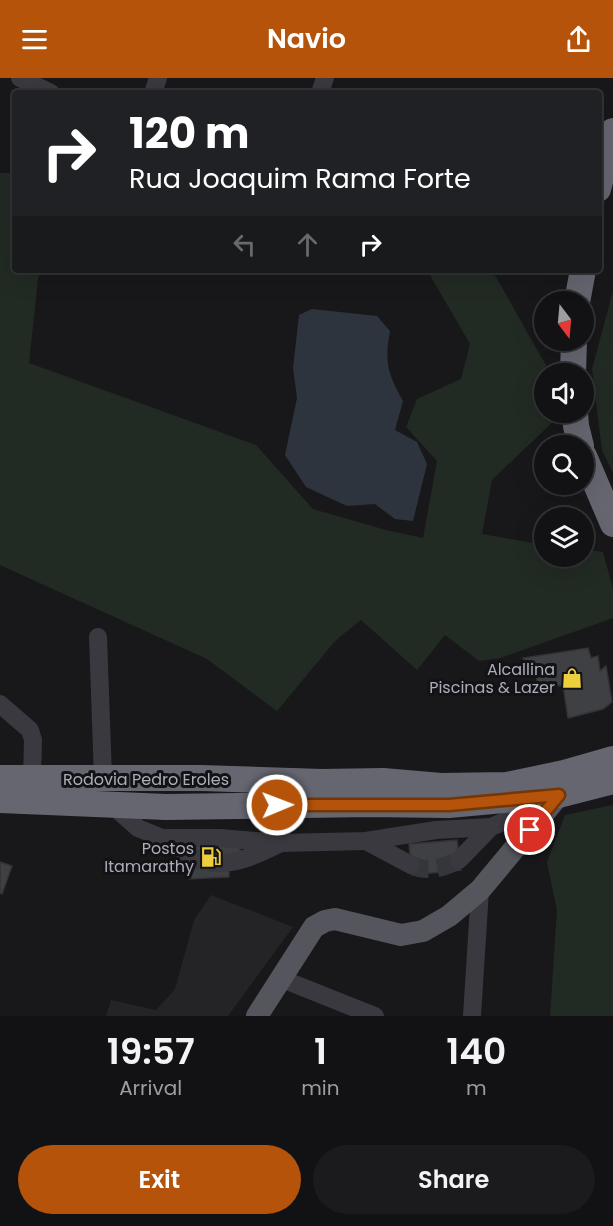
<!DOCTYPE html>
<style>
:root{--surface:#121214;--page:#1b1b1d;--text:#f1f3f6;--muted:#9c9ea0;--line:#313234;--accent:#b45309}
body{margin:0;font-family:Poppins,sans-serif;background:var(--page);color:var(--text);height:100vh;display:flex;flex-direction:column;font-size:22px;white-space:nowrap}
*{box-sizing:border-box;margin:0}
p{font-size:20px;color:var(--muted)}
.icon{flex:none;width:33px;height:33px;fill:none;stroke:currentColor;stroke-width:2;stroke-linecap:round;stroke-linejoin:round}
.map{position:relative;height:938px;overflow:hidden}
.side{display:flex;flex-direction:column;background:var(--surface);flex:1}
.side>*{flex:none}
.banner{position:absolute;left:12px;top:12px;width:590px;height:183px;border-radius:6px;box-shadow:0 6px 24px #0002,0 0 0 2px var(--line);background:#202124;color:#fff;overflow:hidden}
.needle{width:39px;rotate:164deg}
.controls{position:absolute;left:534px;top:213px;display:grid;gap:12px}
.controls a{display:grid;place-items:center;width:60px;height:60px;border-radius:50%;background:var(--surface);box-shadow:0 6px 24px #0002,0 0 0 2px var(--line);font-size:30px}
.pin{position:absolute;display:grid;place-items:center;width:51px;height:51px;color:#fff;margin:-26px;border:3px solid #fff;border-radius:50%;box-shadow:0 2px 6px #0007}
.me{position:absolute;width:66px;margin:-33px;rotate:89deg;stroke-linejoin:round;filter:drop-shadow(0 0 4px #0008)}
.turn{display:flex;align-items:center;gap:21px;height:126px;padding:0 18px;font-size:27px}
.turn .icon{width:78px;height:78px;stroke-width:2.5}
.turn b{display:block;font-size:42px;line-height:51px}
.lanes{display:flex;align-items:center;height:57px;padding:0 18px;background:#0003;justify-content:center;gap:30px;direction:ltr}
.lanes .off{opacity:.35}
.eta{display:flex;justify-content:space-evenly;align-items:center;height:102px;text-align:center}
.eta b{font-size:36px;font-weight:600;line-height:42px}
.action{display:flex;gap:12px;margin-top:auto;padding:12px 18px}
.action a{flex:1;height:69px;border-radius:36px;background:var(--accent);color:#fff;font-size:24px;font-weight:600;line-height:69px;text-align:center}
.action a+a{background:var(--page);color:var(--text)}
header{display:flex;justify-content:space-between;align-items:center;height:78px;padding:0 18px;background:var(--accent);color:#fff;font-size:27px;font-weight:600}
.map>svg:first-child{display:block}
.built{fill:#242427}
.green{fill:#222a24}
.water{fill:#2e343e}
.building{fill:#3f4044;stroke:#333236;stroke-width:1.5}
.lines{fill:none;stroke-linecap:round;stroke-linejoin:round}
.minor-tunnel{stroke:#35363a;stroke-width:18;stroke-dasharray:18 9;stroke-linecap:butt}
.minor{stroke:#39393f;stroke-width:18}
.major{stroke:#55555e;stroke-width:22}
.highway{stroke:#656670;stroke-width:26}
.route-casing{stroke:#753606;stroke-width:15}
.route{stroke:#b45309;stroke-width:10}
.labels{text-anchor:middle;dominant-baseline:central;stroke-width:6;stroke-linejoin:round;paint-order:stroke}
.poi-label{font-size:16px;fill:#abadb9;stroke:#131315;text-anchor:end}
.street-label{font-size:16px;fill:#abadb9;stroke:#131315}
</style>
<header><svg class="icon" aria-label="menu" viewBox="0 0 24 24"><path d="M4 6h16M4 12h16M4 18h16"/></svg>Navio<svg class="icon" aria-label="share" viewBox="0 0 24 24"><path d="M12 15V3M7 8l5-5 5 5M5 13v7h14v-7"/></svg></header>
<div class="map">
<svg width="613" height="938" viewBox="0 0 613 938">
<rect width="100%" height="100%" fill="#18181a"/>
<!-- built -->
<path class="built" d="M 211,817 L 293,849 L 228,938 L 106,938 L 111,922 L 156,932 L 175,911 L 194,842 Z"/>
<!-- green -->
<g class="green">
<path d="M 0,95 L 15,95 L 15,192 L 39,192 L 29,285 L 256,367 L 313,431 L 386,452 L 423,460 L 437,383 L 406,349 L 417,321 L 461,301 L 470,266 L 427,192 L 492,192 L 547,289 L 548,295 L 544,296 L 544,334 L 555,335 L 556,341 L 492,402 L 482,456 L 544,467 L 544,478 L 584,478 L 584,471 L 603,474 L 613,511 L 613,540 L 500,580 L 479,583 L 445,557 L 417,592 L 361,542 L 336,562 L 277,633 L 207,581 L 0,487 Z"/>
<path d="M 613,213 L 613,395 L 602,372 L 592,291 Z"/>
<path d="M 613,727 L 613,938 L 550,938 L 557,832 L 547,784 L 565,737 Z"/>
</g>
<!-- water -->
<path class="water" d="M 312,231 L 377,238 L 390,253 C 384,285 388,296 403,323 L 395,352 L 417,364 L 427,386 L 413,443 L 395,441 L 375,426 L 347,428 L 306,409 L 285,377 L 297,320 L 293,290 L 299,237 Z"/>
<!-- building -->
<g class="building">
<path d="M 588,570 L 591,580 L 598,578 L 600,593 L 606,588 L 612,624 L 603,631 L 568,640 L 563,607 L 538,611 L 535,588 L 527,589 L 523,580 Z"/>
<path d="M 457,762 L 461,792 L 412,797 L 409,766 Z"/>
<path d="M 240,767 L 241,789 L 229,789 L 229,799 L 189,801 L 190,791 L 182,790 L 182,768 Z"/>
<path d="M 0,784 L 12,788 L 2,816 L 0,815 Z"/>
</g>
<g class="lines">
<!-- minor-tunnel -->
<path class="minor-tunnel" d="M 411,787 C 428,795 443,790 459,782"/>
<!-- minor -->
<g class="minor">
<path d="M 20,0 L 51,15"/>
<path d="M 153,15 L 158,0"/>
<path d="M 320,15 L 325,0"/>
<path d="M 98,559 L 103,700"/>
<path d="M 0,626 L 30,652 L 33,662 L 32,700"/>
<path d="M 111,726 L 138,750 L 162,760 L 220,760 L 280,765 L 366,763 L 436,752 L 491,749 L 512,740 L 542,737"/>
<path d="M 162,760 C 171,766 181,773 190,778 C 221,794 251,780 279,766"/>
<path d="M 366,763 L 411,787"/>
<path d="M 459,782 L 491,749"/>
<path d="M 282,901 L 375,938"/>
<path d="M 472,938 L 480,812"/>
</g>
<!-- major -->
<path class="major" d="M 257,938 L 314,849 L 325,843 L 335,841 L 401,857 L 423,853 L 449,838 L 480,812 L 559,717"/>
<!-- highway -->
<g class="highway">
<path d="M 598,111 L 613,53"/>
<path d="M 577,224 L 583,192"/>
<path d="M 573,296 L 574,262"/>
<path d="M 575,334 L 576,348 L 581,368"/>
<path d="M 584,378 L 613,446"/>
<path d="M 0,700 L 202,700 L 322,704 L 383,703 L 441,708 L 507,707 L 564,695 L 613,681"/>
<path d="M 0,722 L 166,729 L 368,726 L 449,727 L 559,717 L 613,703"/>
</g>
</g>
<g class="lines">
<!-- route casing -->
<g class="route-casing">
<path id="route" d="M 277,727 L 449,727 L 559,717 L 530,752"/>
</g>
<!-- route -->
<use href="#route" class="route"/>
</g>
<!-- icons -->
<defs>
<g id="shop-bare" transform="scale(1.62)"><path d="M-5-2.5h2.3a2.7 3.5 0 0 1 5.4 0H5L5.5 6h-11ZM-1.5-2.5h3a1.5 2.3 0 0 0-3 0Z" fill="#edcf3d" stroke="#131315" stroke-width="2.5" paint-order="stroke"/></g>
<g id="fuel-bare" transform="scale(1.62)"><path d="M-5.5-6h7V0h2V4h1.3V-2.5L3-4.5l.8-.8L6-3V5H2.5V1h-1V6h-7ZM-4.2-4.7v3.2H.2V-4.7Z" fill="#edcf3d" stroke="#131315" stroke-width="2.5" paint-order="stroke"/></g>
</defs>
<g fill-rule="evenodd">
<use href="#shop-bare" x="572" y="600"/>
<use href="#fuel-bare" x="211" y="779"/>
</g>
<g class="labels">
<!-- poi labels -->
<g class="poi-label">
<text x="555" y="591">Alcallina<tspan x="555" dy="18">Piscinas &amp; Lazer</tspan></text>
<text x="194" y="770">Postos<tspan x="194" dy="18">Itamarathy</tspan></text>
</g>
<!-- street labels -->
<g class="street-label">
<text x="146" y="701">Rodovia Pedro Eroles</text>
</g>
</g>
</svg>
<div class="controls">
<a><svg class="needle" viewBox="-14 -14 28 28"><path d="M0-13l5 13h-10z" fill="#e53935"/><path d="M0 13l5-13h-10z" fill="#9c9ea0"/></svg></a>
<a><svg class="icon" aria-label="sound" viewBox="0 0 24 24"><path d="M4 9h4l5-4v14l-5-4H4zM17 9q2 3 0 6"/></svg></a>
<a><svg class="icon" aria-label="search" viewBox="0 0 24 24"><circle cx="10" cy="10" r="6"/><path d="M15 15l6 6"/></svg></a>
<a><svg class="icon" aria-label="layers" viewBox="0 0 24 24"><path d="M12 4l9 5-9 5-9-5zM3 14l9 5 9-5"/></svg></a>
</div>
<div class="pin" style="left:530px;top:752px;background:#d93025"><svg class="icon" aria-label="arrive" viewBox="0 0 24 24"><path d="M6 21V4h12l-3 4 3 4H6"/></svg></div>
<svg class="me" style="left:277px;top:727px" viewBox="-20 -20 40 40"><circle r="17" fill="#b45309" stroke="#fff" stroke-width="3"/><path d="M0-11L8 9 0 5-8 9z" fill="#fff"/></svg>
<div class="banner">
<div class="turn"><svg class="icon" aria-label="right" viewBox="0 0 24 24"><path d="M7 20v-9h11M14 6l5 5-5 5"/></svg><div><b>120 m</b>Rua Joaquim Rama Forte</div></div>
<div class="lanes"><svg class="icon off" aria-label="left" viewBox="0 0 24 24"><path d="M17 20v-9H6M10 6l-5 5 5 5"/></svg><svg class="icon off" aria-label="ahead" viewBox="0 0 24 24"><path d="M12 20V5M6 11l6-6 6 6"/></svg><svg class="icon" aria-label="right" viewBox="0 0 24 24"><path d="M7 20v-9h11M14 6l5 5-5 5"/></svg></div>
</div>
</div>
<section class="side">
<div class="eta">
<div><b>19:57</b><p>Arrival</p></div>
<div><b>1</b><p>min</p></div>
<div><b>140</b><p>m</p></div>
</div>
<div class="action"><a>Exit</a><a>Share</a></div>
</section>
